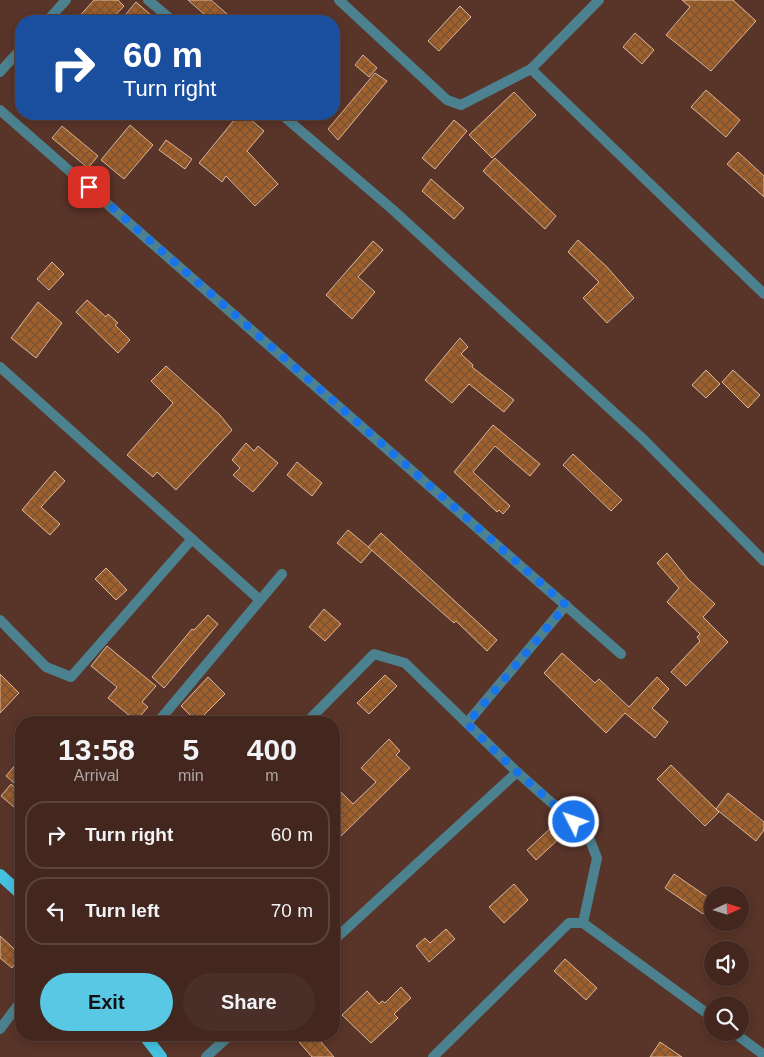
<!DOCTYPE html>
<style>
:root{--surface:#43271f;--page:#4a2f28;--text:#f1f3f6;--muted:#afa5a4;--line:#5b443d;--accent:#59c8e4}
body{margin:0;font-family:Arial,sans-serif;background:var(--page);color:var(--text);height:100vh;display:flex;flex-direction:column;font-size:19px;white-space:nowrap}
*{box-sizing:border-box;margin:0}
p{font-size:16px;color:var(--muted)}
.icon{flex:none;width:28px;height:28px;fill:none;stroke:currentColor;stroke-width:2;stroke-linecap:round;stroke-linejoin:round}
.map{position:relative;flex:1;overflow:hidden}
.details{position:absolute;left:15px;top:716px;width:325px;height:325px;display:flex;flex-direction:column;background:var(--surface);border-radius:20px;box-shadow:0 2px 12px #0003,0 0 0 1px var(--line)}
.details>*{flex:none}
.guide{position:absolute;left:15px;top:15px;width:325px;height:105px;border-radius:20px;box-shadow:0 2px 12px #0003,0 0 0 1px var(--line);background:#1a4fa0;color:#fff;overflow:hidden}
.needle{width:32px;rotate:86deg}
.controls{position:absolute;left:704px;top:886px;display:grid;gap:10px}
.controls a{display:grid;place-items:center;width:45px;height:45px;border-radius:50%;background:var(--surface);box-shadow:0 2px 12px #0003,0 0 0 1px var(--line);font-size:25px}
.pin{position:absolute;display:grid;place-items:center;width:42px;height:42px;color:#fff;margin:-21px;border-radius:10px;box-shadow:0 2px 8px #0006}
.me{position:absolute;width:55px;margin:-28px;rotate:311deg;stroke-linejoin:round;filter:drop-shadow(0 0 4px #0008)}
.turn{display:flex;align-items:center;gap:18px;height:105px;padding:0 25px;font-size:22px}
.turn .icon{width:65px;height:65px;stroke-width:2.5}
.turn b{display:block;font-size:35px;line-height:42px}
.eta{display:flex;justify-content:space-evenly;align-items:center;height:85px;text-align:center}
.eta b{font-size:30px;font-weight:700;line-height:35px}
.primary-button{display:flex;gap:10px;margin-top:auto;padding:10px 25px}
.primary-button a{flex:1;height:58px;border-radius:30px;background:var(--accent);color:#111;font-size:20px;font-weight:700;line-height:58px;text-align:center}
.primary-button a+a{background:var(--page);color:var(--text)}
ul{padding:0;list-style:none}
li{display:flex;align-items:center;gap:15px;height:68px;margin:0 10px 8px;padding:0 15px;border:2px solid var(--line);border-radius:20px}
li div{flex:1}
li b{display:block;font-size:19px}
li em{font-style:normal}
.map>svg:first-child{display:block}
.building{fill:url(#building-cross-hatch);stroke:#dcb59a}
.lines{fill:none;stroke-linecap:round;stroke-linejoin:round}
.street{stroke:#4c8290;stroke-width:10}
.primary{stroke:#45c2e0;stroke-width:12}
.route{stroke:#1a73e8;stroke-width:9;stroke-dasharray:0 16.2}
</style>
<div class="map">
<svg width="764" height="1057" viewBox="0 0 764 1057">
<defs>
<pattern id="building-cross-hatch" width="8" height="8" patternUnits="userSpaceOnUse" patternTransform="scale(1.25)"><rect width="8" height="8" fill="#a1602a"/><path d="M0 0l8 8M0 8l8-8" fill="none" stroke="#765337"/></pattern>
</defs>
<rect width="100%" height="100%" fill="#593429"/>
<!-- building -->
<g class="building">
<path d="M 94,0 L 118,0 L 124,6 L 110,21 L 75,21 Z"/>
<path d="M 188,0 L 211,0 L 235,21 L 212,21 Z"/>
<path d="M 682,0 L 733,0 L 756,21 L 711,71 L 666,35 L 690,7 Z"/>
<path d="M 136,2 L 158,21 L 135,21 L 126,14 Z"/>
<path d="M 460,6 L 471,17 L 439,51 L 428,41 Z"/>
<path d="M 635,33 L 654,50 L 642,64 L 623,47 Z"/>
<path d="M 363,55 L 377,68 L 369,77 L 355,65 Z"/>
<path d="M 375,73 L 387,81 L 338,140 L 328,129 Z"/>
<path d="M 706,90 L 740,120 L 726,137 L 691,107 Z"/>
<path d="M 514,92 L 536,115 L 492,158 L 469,135 Z"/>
<path d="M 239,114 L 244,114 L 264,131 L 247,151 L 278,184 L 255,206 L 226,176 L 222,182 L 199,163 Z"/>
<path d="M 454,120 L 467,131 L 435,169 L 422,158 Z"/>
<path d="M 130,125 L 153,145 L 124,179 L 101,160 Z"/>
<path d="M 62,126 L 98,156 L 88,168 L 52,138 Z"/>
<path d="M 166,140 L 192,159 L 185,169 L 159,150 Z"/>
<path d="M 738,152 L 764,176 L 764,197 L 727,164 Z"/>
<path d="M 495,158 L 556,216 L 545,229 L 483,171 Z"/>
<path d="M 431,179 L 464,208 L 454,219 L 422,191 Z"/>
<path d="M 578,240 L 607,267 L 634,298 L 607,323 L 583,298 L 599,282 L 568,252 Z"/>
<path d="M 373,241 L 383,250 L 358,277 L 375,292 L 352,319 L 326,295 Z"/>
<path d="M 52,262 L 64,274 L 49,290 L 37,279 Z"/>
<path d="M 87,300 L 106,317 L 108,314 L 118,323 L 115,325 L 130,340 L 118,353 L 76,312 Z"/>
<path d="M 38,302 L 62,323 L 36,358 L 11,338 Z"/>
<path d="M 460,338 L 468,347 L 461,354 L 473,365 L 472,367 L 514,400 L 504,412 L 469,384 L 452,403 L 425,380 Z"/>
<path d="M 166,366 L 220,415 L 232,430 L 176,490 L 157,472 L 153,477 L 127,455 L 173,403 L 151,381 Z"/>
<path d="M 706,370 L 720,384 L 706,398 L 692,385 Z"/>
<path d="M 733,370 L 760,395 L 748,408 L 722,382 Z"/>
<path d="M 493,425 L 540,464 L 530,476 L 495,446 L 473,472 L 510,506 L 503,514 L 499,510 L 497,512 L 454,472 Z"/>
<path d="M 246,443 L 254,451 L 258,446 L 278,463 L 253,492 L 233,475 L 240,468 L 232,460 Z"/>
<path d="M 573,454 L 622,500 L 611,511 L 563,465 Z"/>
<path d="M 297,462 L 322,483 L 312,496 L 287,475 Z"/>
<path d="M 55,471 L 65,481 L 41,507 L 60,524 L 50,535 L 22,510 Z"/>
<path d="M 348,530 L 372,550 L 361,563 L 337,543 Z"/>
<path d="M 381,533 L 497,640 L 487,651 L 456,621 L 454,623 L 368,547 Z"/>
<path d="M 667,553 L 688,579 L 715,604 L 703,617 L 728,642 L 686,686 L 671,672 L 700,641 L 697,637 L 700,634 L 667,602 L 679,588 L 657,563 Z"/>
<path d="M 106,568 L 127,590 L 116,600 L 95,579 Z"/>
<path d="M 324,609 L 341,624 L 325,641 L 309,627 Z"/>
<path d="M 208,615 L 218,624 L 164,688 L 152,677 L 192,629 L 194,630 Z"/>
<path d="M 107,646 L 156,686 L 142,702 L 148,707 L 136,721 L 108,698 L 117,687 L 91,666 Z"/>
<path d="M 562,653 L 595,683 L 599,679 L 629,707 L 657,677 L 669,689 L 652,708 L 668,722 L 655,738 L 625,713 L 606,733 L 544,673 Z"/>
<path d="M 0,674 L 19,693 L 0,713 Z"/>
<path d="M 385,675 L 397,686 L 369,714 L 357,703 Z"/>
<path d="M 208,677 L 225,694 L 197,722 L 181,706 Z"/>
<path d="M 389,739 L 400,751 L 396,755 L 410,768 L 334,843 L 334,785 L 353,804 L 376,782 L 361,768 Z"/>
<path d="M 21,758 L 21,789 L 6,776 Z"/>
<path d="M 671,765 L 719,812 L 705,826 L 657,779 Z"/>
<path d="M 11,784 L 21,793 L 21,813 L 1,796 Z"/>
<path d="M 728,793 L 764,822 L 764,830 L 756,841 L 716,809 Z"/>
<path d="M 553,826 L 562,836 L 536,860 L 527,850 Z"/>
<path d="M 674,874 L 712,900 L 703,914 L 665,888 Z"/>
<path d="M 514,884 L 528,900 L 504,923 L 489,907 Z"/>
<path d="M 446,929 L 455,939 L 429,962 L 416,946 L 425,938 L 430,943 Z"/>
<path d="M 0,936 L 21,955 L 12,968 L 0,958 Z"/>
<path d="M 565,959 L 597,988 L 586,1000 L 554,971 Z"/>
<path d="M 401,987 L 411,998 L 394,1014 L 398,1018 L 371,1043 L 342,1015 L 367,991 L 379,1004 L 382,1001 L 385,1003 Z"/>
<path d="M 293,1035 L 315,1035 L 334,1057 L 312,1057 Z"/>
<path d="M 660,1042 L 682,1057 L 650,1057 Z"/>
</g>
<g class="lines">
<!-- street -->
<g class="street">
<path d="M 148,0 L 173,21"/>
<path d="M 339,0 L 447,100 L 461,105 L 531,69 L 599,0"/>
<path d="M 47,21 L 66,0"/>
<path d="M 531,69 L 764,294"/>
<path d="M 0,72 L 21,49"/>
<path d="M 0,110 L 621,654"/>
<path d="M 281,114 L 392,209 L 643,439 L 764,561"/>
<path d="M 0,367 L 260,600"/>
<path d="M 0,620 L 46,667 L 71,677 L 192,539"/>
<path d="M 158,722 L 282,574"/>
<path d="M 307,722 L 374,654 L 405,663 L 517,772 L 588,835 L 597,858 L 583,923"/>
<path d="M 467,723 L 566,605"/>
<path d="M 334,940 L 517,772"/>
<path d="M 0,1029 L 21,1001"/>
<path d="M 733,1032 L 764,1055"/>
<path d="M 206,1057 L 230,1035"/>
<path d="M 433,1057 L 569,923 L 583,923 L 712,1017"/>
</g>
<!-- primary -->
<g class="primary">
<path d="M 0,875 L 21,894"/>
<path d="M 144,1035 L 161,1057"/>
</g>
</g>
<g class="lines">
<!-- route -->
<path class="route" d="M 89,187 L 566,605 L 467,724 L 517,772 L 574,822"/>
</g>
</svg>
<div class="controls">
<a><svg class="needle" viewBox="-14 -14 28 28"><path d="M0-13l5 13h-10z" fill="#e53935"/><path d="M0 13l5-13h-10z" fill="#afa5a4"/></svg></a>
<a><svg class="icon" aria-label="sound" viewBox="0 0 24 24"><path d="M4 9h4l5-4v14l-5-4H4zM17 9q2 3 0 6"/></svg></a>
<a><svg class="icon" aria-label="search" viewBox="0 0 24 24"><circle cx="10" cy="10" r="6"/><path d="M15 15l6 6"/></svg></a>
</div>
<div class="pin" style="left:89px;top:187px;background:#d93025"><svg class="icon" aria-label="arrive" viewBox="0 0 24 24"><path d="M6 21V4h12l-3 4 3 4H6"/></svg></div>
<svg class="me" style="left:574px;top:822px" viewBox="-20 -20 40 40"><circle r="17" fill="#1a73e8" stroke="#fff" stroke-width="3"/><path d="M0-11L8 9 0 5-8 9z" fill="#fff"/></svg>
<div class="guide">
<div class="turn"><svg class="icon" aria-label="right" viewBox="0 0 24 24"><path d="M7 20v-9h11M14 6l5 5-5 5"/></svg><div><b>60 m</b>Turn right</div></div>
</div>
<section class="details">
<div class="eta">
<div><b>13:58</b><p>Arrival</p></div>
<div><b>5</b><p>min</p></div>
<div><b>400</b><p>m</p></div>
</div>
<ul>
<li><svg class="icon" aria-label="right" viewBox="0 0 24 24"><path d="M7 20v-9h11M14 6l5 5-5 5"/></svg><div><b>Turn right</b></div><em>60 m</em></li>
<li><svg class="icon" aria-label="left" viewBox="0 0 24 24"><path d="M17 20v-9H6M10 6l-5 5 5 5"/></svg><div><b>Turn left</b></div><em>70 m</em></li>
</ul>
<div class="primary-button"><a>Exit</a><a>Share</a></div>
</section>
</div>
